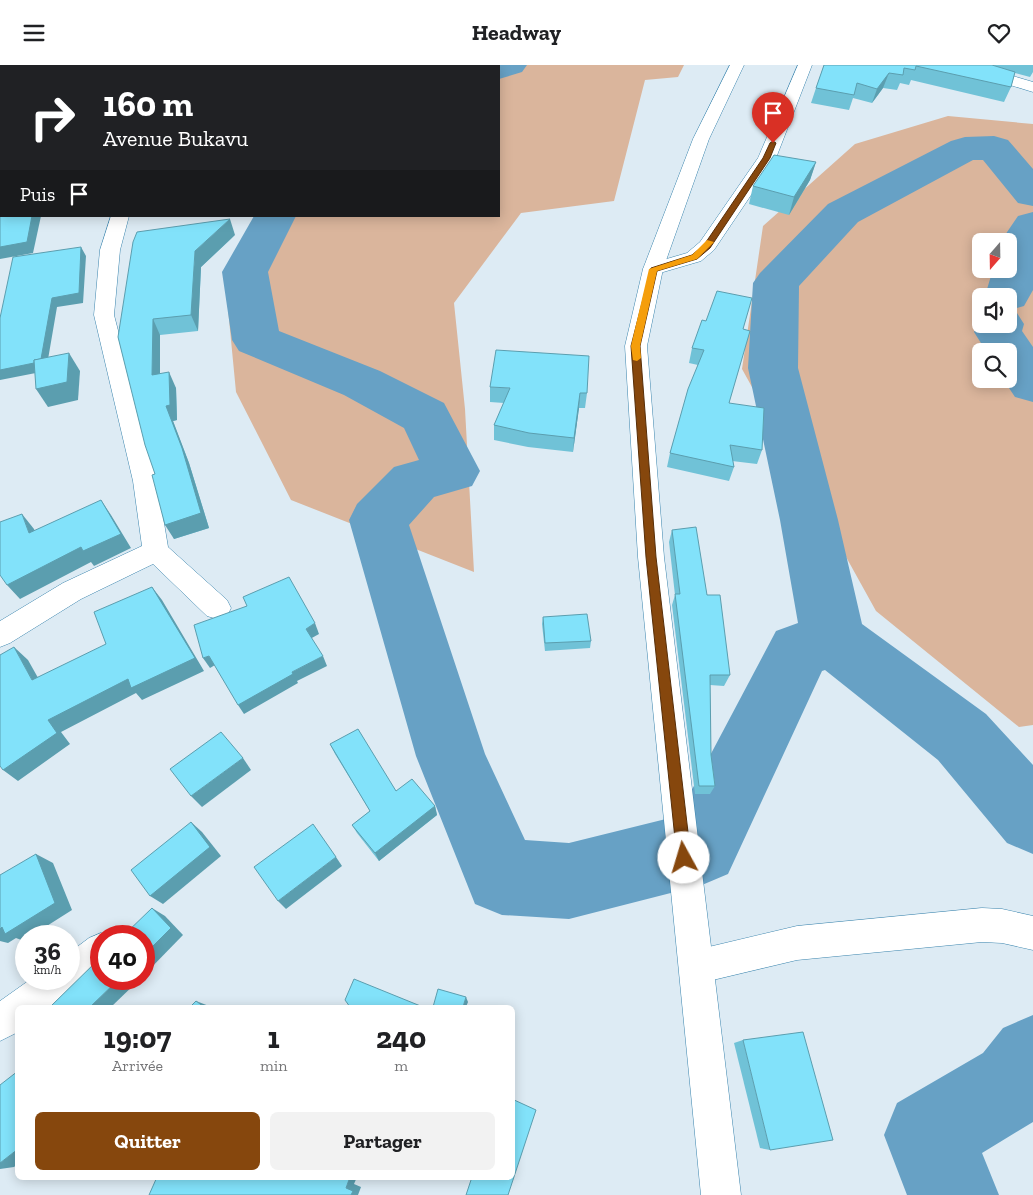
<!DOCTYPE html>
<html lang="fr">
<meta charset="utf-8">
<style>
:root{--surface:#fff;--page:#f2f2f2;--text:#202124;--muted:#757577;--accent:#86470d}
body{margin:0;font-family:"Zilla Slab",serif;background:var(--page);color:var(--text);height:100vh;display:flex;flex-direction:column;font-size:19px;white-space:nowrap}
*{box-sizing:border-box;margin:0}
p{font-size:16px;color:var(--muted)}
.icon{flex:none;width:28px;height:28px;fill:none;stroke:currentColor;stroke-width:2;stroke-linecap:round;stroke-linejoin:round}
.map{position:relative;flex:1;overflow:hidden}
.details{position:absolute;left:15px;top:940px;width:500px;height:175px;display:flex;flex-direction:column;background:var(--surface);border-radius:8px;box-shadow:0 2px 12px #0003}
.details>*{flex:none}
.guide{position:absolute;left:0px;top:0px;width:500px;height:152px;box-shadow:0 2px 12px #0003;background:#202124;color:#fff;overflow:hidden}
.needle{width:32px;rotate:200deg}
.controls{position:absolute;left:972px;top:168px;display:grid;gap:10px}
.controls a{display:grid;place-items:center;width:45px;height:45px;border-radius:8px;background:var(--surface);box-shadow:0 2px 12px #0003;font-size:25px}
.speed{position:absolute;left:15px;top:860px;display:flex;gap:10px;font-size:25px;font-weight:700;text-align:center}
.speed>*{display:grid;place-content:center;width:65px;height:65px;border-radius:50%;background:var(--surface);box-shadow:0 2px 12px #0003;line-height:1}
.speed small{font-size:12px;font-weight:400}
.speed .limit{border:8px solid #d22;background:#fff;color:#111}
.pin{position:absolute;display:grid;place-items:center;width:42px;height:42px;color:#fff;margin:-51px -21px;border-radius:50% 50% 50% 0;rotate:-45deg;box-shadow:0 0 5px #0007}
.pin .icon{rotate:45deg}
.me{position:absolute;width:55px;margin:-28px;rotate:354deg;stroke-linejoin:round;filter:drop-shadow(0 0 4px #0008)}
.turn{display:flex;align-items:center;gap:18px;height:105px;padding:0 20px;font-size:22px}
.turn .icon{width:65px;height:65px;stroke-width:2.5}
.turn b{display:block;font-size:35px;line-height:42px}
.then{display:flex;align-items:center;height:48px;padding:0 20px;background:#0003;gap:10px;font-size:19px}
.eta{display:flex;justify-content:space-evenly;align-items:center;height:85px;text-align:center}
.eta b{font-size:30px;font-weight:800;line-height:35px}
.action{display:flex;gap:10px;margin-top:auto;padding:10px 20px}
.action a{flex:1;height:58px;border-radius:8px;background:var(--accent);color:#fff;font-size:20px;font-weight:800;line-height:58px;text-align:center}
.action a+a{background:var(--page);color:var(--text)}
header{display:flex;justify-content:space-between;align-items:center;height:65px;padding:0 20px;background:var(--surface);font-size:22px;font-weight:800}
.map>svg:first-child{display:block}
.green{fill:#dab59c;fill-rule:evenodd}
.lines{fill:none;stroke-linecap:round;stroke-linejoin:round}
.river{fill:#67a1c5;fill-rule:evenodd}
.street-casing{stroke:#3b85ae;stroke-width:1}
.secondary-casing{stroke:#3b85ae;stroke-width:1}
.street{fill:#fff;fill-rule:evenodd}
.secondary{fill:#fff;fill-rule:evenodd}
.wall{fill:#70c2d7}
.shaded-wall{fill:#5b9eaf}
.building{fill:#82e2fa;stroke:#5b9eaf}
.route{fill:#86470d;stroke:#572e08}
.slow{fill:#f59e0b}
</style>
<header><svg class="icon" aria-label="menu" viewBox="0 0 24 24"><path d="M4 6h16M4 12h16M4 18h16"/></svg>Headway<svg class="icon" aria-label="heart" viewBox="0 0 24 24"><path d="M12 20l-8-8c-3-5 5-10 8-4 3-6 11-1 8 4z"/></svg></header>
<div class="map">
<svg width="1033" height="1130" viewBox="0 0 1033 1130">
<rect width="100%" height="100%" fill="#ddebf4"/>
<!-- green -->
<g class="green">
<path d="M 444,0 L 684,0 L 678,12 L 645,15 L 614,136 L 521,148 L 454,238 L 465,344 L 474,507 L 291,435 L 236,327 L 226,223 L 273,151 L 499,151 L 499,1 L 443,1 Z"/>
<path d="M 948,51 L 1033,59 L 1033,660 L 1019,662 L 876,546 L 742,304 L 763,161 L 855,79 ZM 981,176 L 1009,176 L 1009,204 L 981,204 ZM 981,231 L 1009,231 L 1009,259 L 981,259 ZM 981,286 L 1009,286 L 1009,314 L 981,314 Z"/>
</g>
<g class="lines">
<!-- river -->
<g class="river">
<path d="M 0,0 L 32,0 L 1,1 L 1,9 Z"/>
<path d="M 484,0 L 527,0 L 522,7 L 499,14 L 499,1 L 483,1 Z"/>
<path d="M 994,71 L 1008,75 L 1033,104 L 1033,141 L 1018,138 L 983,95 L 973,95 L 858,157 L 799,221 L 798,303 L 838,455 L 862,559 L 986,649 L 1033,700 L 1033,789 L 1007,778 L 938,695 L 825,605 L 822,606 L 728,809 L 702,820 L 569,854 L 502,850 L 475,839 L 416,691 L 349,455 L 357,439 L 394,402 L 419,395 L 404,363 L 344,330 L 239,286 L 232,275 L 222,207 L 254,151 L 296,151 L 268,207 L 279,266 L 380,306 L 444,338 L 480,406 L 472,421 L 434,432 L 409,460 L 485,689 L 525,775 L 569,778 L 678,751 L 776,566 L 798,558 L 780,455 L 748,303 L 753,218 L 760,208 L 828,139 L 951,76 L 965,72 Z"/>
<path d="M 1033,147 L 1033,225 L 1024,241 L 1009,245 L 1009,231 L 985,231 L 993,204 L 1009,204 L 1009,176 L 1002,176 L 1003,173 L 1018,151 Z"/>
<path d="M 1009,246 L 1017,248 L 1024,259 L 1022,266 L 1033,282 L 1033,337 L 1015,332 L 1003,314 L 1009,314 L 1009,286 L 986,286 L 974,267 L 981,251 L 981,259 L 1009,259 Z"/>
<path d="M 1033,950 L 1033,1057 L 982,1088 L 999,1130 L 907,1130 L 884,1070 L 897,1038 L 983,988 L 1003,963 Z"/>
</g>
<!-- street casing -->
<g class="street-casing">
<g id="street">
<path d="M 798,0 L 812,0 L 776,93 L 714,185 L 701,196 L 653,210 L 646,208 L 643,204 L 646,200 L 687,188 L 700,177 L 758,93 Z"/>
<path d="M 911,0 L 954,0 L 989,4 L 1033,17 L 1033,27 L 987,13 L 918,4 L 913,3 Z"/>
<path d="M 111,151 L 129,151 L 120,185 L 114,250 L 157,416 L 168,482 L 227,535 L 231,543 L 227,551 L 217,554 L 207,551 L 153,499 L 81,534 L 10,578 L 0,582 L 0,556 L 63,518 L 142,481 L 133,416 L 94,250 L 100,185 Z"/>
<path d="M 982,843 L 1002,844 L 1033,851 L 1033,885 L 1002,878 L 982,877 L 797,895 L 696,919 L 684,914 L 679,902 L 684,890 L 696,885 L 797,861 Z"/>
<path d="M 101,868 L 110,871 L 101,871 L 101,906 L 51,942 L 18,942 L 18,967 L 0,976 L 0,936 L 31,914 L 69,914 L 69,888 L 89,873 Z"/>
</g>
</g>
<!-- secondary casing -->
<g class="secondary-casing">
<path id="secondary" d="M 730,0 L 744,0 L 709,74 L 663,204 L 647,281 L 664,492 L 741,1130 L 701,1130 L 638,492 L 625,281 L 643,204 L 693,74 Z"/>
</g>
<!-- street -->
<use href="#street" class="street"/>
<!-- secondary -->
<use href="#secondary" class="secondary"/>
</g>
<!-- wall -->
<g class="wall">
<path d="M 824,0 L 1033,0 L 1033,7 L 1030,12 L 1015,8 L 1011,22 L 1004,37 L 911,15 L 909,20 L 900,18 L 897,25 L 883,23 L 872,38 L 853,33 L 849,45 L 811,38 L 816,23 Z"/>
<path d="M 816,97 L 810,115 L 789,150 L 749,139 L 753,121 Z"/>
<path d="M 235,170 L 201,202 L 198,266 L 160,270 L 160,309 L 176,323 L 177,355 L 173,356 L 189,398 L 209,463 L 174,474 L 155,409 L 118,272 Z"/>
<path d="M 743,264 L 729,338 L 762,385 L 757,399 L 732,396 L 734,402 L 729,416 L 667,402 L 670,388 L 698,300 L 689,298 L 692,283 Z"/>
<path d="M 490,322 L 587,328 L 585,343 L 579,343 L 573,387 L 528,382 L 494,375 L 494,360 L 504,338 L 490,337 Z"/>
<path d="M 672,465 L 707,530 L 730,610 L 724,621 L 710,620 L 711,690 L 715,721 L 710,729 L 695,729 L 672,540 L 675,530 L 669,477 Z"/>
<path d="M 543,552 L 591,576 L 590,583 L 545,586 L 542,559 Z"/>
<path d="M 330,679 L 396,726 L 435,741 L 437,750 L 379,796 L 357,768 L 352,760 L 370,746 L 335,689 Z"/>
<path d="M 743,975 L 770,1085 L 760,1083 L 734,978 Z"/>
</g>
<!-- shaded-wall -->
<g class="shaded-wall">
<path d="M 145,0 L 154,0 L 153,1 L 144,1 Z"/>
<path d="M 889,8 L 883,23 L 872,38 L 877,24 Z"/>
<path d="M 816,97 L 810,115 L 789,150 L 794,132 Z"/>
<path d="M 32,151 L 41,151 L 33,188 L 0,194 L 0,182 Z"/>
<path d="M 230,154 L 235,170 L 201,202 L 198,266 L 191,250 L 195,186 Z"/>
<path d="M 81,182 L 86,191 L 83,238 L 57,242 L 46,306 L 0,315 L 0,305 L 52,233 Z"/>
<path d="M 153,254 L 160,270 L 160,325 L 152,310 Z"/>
<path d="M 69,288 L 80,306 L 78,335 L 48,342 L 36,324 Z"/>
<path d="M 169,307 L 176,323 L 177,355 L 173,356 L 189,398 L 209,463 L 174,474 L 165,460 L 166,341 Z"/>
<path d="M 580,328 L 579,343 L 573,387 L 574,373 Z"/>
<path d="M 101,435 L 111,450 L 131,483 L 94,501 L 91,497 L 20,534 L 7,520 Z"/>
<path d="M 22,449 L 34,464 L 41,482 L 29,468 Z"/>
<path d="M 152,522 L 162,535 L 204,606 L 142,635 L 136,628 L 61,667 L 70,679 L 18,716 L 3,705 L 48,655 Z"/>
<path d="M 315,558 L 319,569 L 310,574 L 306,564 Z"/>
<path d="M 14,582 L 28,595 L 46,627 L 32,615 Z"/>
<path d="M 209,591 L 215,600 L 210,603 L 203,593 Z"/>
<path d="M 323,591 L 327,601 L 297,616 L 298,618 L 244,649 L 238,640 L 292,607 Z"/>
<path d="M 243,693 L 251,705 L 202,742 L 191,731 Z"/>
<path d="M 435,741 L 437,750 L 379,796 L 375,788 Z"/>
<path d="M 191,757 L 202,767 L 221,791 L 163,839 L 150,831 Z"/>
<path d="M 36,789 L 53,798 L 72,845 L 31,871 L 26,871 L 26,874 L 24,876 L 16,873 L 8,878 L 0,876 L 0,864 Z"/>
<path d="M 336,792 L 342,801 L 286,844 L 278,836 Z"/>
<path d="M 152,843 L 165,851 L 183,870 L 144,910 L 144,890 Z"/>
<path d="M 119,914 L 140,914 L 111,942 L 90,942 Z"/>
<path d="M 466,932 L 468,937 L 466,942 L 463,942 Z"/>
<path d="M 196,936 L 209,941 L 211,942 L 204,942 Z"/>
<path d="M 18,1084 L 18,1099 L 14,1102 L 0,1104 L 0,1098 Z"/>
<path d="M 350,1112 L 357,1112 L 354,1119 L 361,1122 L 358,1130 L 351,1130 L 346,1123 Z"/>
</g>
<!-- building -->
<g class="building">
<path d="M 40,0 L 145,0 L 144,1 L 31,1 Z"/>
<path d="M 274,0 L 419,0 L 418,1 L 273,1 Z"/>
<path d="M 824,0 L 992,0 L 1015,7 L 1011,22 L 916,1 L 915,5 L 904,3 L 903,10 L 889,8 L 877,24 L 857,18 L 854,30 L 816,23 Z"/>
<path d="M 1,15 L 1,151 L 32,151 L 27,177 L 0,182 L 0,30 Z"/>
<path d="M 774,90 L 816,97 L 794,132 L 753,121 Z"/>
<path d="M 230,154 L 195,186 L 191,250 L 153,254 L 152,310 L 169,307 L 170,340 L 166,341 L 182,383 L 201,448 L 165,460 L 152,410 L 155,409 L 145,380 L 118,272 L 133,177 L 137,167 Z"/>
<path d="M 81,182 L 79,228 L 52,233 L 41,294 L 34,295 L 34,298 L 0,305 L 0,253 L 13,192 Z"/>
<path d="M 717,226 L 752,233 L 743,264 L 750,266 L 729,338 L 764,343 L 762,385 L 730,380 L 734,402 L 670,388 L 688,324 L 704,285 L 692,283 L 702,255 L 706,256 Z"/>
<path d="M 496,285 L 589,291 L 587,328 L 580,328 L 574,373 L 529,368 L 494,360 L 510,323 L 490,322 Z"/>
<path d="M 69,288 L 67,317 L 36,324 L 34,295 Z"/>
<path d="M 101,435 L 121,469 L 83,486 L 81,482 L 7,520 L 0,510 L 0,457 L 22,449 L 29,468 Z"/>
<path d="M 696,462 L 707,530 L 720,530 L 730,610 L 710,610 L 711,690 L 715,721 L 699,721 L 675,529 L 680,529 L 672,465 Z"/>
<path d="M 289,512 L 315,558 L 306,564 L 323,591 L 292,607 L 293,609 L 238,640 L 209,591 L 203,593 L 194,560 L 247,541 L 243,532 Z"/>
<path d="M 152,522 L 195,593 L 131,623 L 128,614 L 48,655 L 57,668 L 3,705 L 0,701 L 0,590 L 14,582 L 32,615 L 106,579 L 94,547 Z"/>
<path d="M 587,549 L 591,576 L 545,578 L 543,552 Z"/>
<path d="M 358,664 L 396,726 L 412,714 L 435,741 L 375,788 L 352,760 L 370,746 L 330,679 Z"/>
<path d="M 221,667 L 243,693 L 191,731 L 170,704 Z"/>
<path d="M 191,757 L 210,782 L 150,831 L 131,805 Z"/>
<path d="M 313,759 L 336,792 L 278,836 L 254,802 Z"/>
<path d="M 36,789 L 55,838 L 5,869 L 2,862 L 0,864 L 0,810 Z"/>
<path d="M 152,843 L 171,863 L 144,890 L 144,871 L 123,871 Z"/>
<path d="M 101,892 L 101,914 L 119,914 L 90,942 L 50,942 Z"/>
<path d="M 354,914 L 423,942 L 350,942 L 345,935 Z"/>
<path d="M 438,924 L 466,932 L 463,942 L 433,942 Z"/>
<path d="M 196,936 L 204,942 L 190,942 Z"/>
<path d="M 803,967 L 833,1075 L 770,1085 L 743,975 Z"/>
<path d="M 18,1006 L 18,1084 L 0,1098 L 0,1020 Z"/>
<path d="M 512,1034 L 536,1045 L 508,1130 L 466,1130 L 472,1112 L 512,1112 Z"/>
<path d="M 157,1112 L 350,1112 L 346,1123 L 353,1126 L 351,1130 L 149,1130 Z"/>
</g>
<!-- route -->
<path class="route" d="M 773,76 L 776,78 L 770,93 L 710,183 L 697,194 L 657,206 L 640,281 L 656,492 L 691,793 L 689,798 L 684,800 L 679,798 L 677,793 L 646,492 L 631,281 L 651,203 L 692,190 L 704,180 L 763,93 L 770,78 Z"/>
<!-- slow -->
<path class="slow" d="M 707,175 L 714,177 L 697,194 L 657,206 L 640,281 L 641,293 L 637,296 L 633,295 L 631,281 L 649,204 L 692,190 Z"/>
</svg>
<div class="controls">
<a><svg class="needle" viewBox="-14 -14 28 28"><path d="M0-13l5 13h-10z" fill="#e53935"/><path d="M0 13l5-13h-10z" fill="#757577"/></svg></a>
<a><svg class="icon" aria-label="sound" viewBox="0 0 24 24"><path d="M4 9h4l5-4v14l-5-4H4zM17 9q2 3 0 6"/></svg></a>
<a><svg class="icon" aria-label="search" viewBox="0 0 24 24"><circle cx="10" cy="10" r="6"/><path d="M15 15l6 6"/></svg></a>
</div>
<div class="speed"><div>36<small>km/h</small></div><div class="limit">40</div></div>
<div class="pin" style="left:773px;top:78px;background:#d93025"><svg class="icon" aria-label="arrive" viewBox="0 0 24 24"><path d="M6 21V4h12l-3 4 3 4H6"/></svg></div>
<svg class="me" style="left:684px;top:793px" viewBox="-20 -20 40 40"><circle r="19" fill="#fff"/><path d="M0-13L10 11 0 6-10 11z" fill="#86470d"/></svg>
<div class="guide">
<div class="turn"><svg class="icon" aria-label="right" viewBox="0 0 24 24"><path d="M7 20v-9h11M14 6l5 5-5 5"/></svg><div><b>160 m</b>Avenue Bukavu</div></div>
<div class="then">Puis<svg class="icon" aria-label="arrive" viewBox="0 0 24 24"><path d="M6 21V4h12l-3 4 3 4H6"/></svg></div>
</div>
<section class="details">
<div class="eta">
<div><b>19:07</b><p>Arrivée</p></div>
<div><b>1</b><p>min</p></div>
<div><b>240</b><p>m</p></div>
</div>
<div class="action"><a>Quitter</a><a>Partager</a></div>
</section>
</div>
